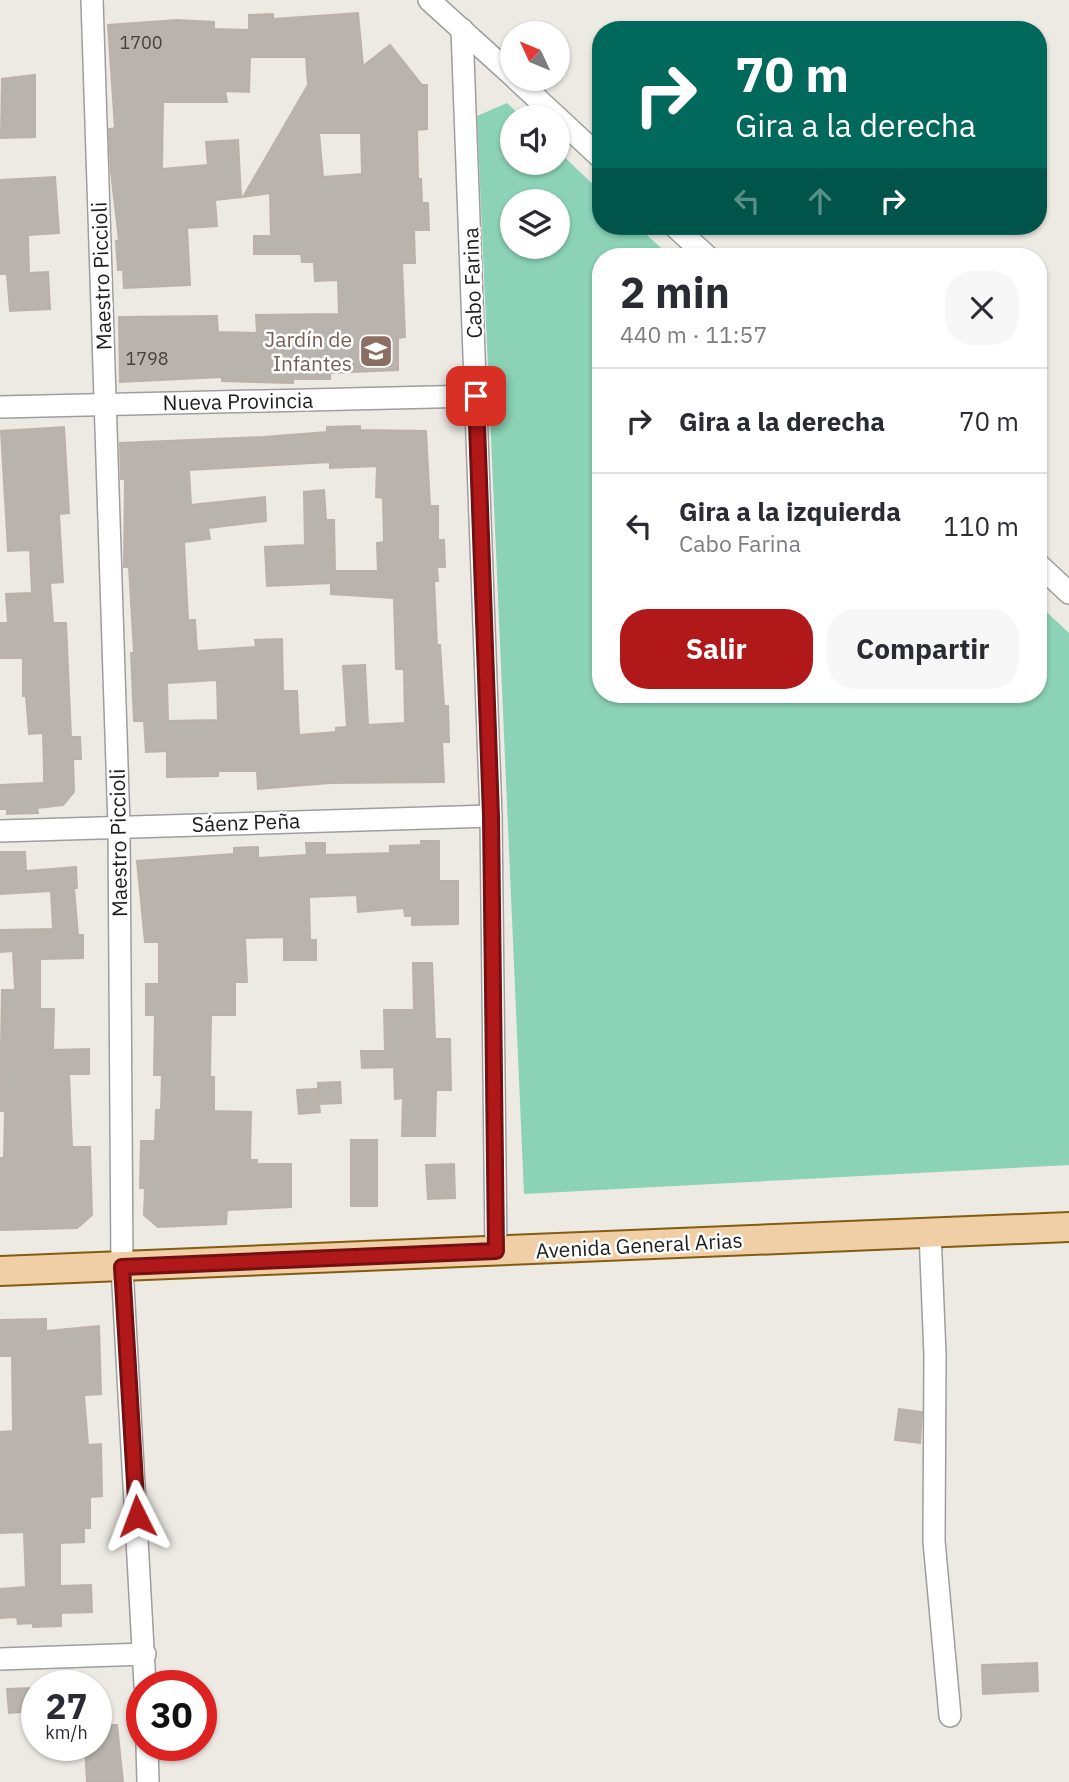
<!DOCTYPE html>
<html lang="es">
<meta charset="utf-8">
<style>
:root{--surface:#fff;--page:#f7f7f7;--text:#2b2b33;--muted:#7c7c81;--line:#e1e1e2;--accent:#b1181a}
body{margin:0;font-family:"IBM Plex Sans",sans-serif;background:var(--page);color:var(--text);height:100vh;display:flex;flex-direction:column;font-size:26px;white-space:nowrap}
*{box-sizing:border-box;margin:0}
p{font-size:23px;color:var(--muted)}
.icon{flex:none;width:38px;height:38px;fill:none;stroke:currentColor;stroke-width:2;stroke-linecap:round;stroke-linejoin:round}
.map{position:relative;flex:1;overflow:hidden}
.sheet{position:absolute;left:592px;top:248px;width:455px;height:455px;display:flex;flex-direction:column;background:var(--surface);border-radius:28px;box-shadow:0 2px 5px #0004}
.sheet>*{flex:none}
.banner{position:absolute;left:592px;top:21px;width:455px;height:214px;border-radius:28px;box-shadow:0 2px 5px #0004;background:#00695c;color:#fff;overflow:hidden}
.needle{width:46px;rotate:314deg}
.tools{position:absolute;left:500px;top:21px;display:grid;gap:14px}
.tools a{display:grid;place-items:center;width:70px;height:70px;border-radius:50%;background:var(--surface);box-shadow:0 2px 5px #0004;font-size:35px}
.speed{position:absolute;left:21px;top:1670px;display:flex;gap:14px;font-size:35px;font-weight:700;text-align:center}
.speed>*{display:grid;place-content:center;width:91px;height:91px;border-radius:50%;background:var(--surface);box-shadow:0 2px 5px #0004;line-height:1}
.speed small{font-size:18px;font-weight:400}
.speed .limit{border:10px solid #d22;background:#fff;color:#111}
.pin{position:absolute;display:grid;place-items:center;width:60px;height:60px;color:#fff;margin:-30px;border-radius:14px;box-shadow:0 4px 10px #0006}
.me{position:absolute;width:77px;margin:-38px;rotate:357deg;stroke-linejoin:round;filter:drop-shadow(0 0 5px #0008)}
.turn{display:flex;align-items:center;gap:24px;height:147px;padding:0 28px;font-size:32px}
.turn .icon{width:91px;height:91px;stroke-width:2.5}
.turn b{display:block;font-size:49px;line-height:60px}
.lanes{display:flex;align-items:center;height:66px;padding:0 28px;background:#0003;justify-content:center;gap:35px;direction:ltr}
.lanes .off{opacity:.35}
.round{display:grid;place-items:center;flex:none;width:74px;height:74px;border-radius:28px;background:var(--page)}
.summary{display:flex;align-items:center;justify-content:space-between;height:119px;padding:0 28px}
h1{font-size:42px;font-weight:700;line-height:52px}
.action{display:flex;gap:14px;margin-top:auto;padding:14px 28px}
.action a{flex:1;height:80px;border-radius:28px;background:var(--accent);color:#fff;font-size:28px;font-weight:700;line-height:80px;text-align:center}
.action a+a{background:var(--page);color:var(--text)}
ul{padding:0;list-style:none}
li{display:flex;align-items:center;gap:21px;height:105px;padding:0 28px;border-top:2px solid var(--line)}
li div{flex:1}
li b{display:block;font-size:26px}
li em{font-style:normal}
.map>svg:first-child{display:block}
.pitch{fill:#8bd2b6;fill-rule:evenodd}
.building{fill:#b9b3ad;stroke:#bcb1a8;stroke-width:2;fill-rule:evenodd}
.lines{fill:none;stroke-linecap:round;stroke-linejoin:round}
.minor-casing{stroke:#9e9e9e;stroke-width:24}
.major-casing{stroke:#835c12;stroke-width:32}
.minor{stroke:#fff;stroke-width:21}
.major{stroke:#f0cfa6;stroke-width:28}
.route-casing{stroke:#731011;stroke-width:18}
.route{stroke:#b1181a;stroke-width:12}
.labels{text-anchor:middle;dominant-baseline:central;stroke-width:5;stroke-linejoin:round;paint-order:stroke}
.number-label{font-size:18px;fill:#444241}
.street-label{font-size:21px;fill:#1d1d1d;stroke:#fff}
.education-label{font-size:21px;fill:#785e54;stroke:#fff;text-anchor:end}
</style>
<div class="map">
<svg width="1069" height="1782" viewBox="0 0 1069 1782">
<rect width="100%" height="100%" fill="#edeae4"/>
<!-- pitch -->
<path class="pitch" d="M 507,103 L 522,117 L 513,117 L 513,163 L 558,163 L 558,151 L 600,191 L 600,226 L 637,226 L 671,257 L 600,257 L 600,695 L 1038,695 L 1038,604 L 1069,633 L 1069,1165 L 524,1194 L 477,116 ZM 513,201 L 558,201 L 558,247 L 513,247 Z"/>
<!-- building -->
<g class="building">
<path d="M 358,13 L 363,66 L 390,45 L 422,85 L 427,85 L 427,129 L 417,130 L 418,179 L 421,179 L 422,203 L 428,203 L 429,230 L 414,230 L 415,263 L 402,263 L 405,337 L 398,338 L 398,370 L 330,373 L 330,379 L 293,379 L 293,383 L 222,381 L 222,377 L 120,382 L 119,317 L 217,316 L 218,332 L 257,333 L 256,315 L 339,314 L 338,280 L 315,281 L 314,262 L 302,262 L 301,254 L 254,254 L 254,236 L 271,236 L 270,193 L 243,197 L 308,85 L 306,57 L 250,57 L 249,92 L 225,91 L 227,102 L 163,102 L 162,169 L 208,165 L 206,142 L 238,140 L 241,197 L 215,200 L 217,226 L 187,228 L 190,285 L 124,288 L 123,270 L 118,270 L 116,241 L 119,240 L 111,172 L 109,129 L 115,128 L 108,25 L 177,20 L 214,22 L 214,29 L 249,30 L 249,15 L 273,14 L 273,19 ZM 319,133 L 361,133 L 362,174 L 323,177 Z"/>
<path d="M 35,75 L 35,137 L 1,138 L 2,79 Z"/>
<path d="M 55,177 L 59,233 L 28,235 L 29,273 L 48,272 L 50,309 L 10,311 L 7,274 L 0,274 L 0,180 Z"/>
<path d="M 360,426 L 360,430 L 426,431 L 430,506 L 438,506 L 438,540 L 444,540 L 445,567 L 437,567 L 438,581 L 434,581 L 437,645 L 440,645 L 444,706 L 448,706 L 449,742 L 442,742 L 444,782 L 330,783 L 258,789 L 257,771 L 218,771 L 218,776 L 167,777 L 167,751 L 146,752 L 144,721 L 134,721 L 131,653 L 134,653 L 129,567 L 124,567 L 125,479 L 121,479 L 120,443 L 264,437 L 327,432 L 327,427 ZM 330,462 L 330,468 L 377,466 L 376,497 L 383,498 L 384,542 L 377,543 L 378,571 L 335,571 L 334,520 L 326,520 L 324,490 L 304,492 L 305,545 L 265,547 L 267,586 L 331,583 L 331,594 L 394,598 L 396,669 L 404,669 L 405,723 L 368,725 L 365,665 L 343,666 L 347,727 L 336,728 L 336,732 L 299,735 L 297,691 L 283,691 L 282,639 L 255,640 L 256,647 L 197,651 L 195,620 L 188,620 L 184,542 L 210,539 L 208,528 L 266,521 L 265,497 L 191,505 L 189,470 ZM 217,680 L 218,720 L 168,721 L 167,683 Z"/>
<path d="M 64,427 L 69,513 L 59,514 L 63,582 L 50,583 L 53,623 L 66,623 L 71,737 L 80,737 L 81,759 L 73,759 L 74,792 L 63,805 L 37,808 L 38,813 L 7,814 L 7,809 L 0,809 L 0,785 L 44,783 L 44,771 L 43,733 L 29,734 L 26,696 L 23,696 L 23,658 L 0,658 L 0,623 L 8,623 L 6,594 L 32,593 L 30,550 L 8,551 L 1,431 Z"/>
<path d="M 421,841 L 439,841 L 439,881 L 458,881 L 458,924 L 412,925 L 412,916 L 405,916 L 404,908 L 358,912 L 357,895 L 309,897 L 310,940 L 316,940 L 316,960 L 284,960 L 284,937 L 245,938 L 247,982 L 235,982 L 235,1015 L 211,1015 L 210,1077 L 214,1077 L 214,1111 L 251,1112 L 250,1160 L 257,1160 L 257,1164 L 291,1164 L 291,1207 L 227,1210 L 226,1224 L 158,1227 L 144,1215 L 145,1188 L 140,1188 L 141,1141 L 155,1141 L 156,1110 L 161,1110 L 162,1075 L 154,1075 L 155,1015 L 146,1015 L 146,984 L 159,984 L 159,942 L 145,942 L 137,861 L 234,854 L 234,848 L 258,847 L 258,858 L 307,855 L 306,843 L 325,843 L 325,855 L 390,853 L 390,846 L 421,845 Z"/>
<path d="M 0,852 L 25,852 L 26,871 L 76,867 L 77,888 L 74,888 L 78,935 L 83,935 L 83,958 L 40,959 L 40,1009 L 54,1009 L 53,1050 L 89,1049 L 89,1074 L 69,1074 L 72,1147 L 90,1147 L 92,1215 L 77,1228 L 0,1230 L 0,1158 L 4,1158 L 5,1111 L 0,1111 L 2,990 L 15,990 L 13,951 L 0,952 L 0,930 L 53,929 L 51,891 L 0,894 Z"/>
<path d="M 413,963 L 432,963 L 435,1039 L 450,1039 L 451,1090 L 436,1090 L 435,1136 L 402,1136 L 403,1098 L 395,1099 L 394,1067 L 362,1068 L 361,1051 L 385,1051 L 384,1010 L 414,1010 Z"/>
<path d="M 340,1082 L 341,1103 L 319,1104 L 318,1083 Z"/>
<path d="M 317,1089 L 320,1112 L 299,1114 L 297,1090 Z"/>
<rect x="351" y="1140" width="26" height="66"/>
<path d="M 454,1164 L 455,1198 L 428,1199 L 426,1165 Z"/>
<path d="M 46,1319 L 46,1331 L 99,1326 L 101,1394 L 84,1395 L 88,1445 L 101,1444 L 102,1496 L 90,1497 L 90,1528 L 84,1528 L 84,1542 L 60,1543 L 60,1586 L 91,1585 L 92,1612 L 61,1613 L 61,1626 L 33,1627 L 33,1623 L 18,1624 L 17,1617 L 0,1618 L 0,1589 L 26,1587 L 24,1532 L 0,1533 L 0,1432 L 13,1431 L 12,1356 L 0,1356 L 0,1320 Z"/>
<path d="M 899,1409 L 922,1412 L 920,1443 L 895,1440 Z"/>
<path d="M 1037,1663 L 1038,1691 L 983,1694 L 982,1665 Z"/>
<path d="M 33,1688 L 35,1711 L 9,1713 L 7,1689 Z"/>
<path d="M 96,1725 L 117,1725 L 123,1782 L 87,1782 L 85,1745 L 96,1745 Z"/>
</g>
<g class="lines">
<!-- minor casing -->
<g class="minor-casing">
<g id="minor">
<path d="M 92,0 L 119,826 L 122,1267 L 145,1685"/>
<path d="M 429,0 L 513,76"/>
<path d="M 462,29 L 491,816 L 496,1251"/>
<path d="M 516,79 L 557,117"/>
<path d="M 558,118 L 600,157"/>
<path d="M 674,226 L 708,257"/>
<path d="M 0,407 L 476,396"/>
<path d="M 1038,564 L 1069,593"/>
<path d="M 0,831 L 491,816"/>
<path d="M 930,1232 L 935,1355 L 934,1541 L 950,1716"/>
<path d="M 0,1659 L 145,1654"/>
<path d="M 147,1745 L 148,1782"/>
</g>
</g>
<!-- major casing -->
<g class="major-casing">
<path id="major" d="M 0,1271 L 1069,1227"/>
</g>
<!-- minor -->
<use href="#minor" class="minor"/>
<!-- major -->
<use href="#major" class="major"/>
</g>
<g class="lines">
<!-- route casing -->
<g class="route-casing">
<path id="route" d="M 137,1516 L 122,1267 L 496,1251 L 491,816 L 476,396"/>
</g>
<!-- route -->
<use href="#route" class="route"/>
</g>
<!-- icons -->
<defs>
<g id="school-square" transform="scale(1.75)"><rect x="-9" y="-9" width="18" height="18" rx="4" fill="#8d6e63" stroke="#fff"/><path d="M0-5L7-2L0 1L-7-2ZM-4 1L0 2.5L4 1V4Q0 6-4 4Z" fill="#fff"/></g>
</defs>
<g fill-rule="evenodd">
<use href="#school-square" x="376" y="351"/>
</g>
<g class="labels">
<!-- number labels -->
<g class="number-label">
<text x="141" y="42">1700</text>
<text x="147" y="358">1798</text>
</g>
<!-- street labels -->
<g class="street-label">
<text transform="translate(101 276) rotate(-92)">Maestro Piccioli</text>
<text transform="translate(472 283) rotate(-92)">Cabo Farina</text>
<text transform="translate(238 401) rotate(-1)">Nueva Provincia</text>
<text transform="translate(246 822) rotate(-2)">Sáenz Peña</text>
<text transform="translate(118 843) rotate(-91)">Maestro Piccioli</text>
<text transform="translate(639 1245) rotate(-3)">Avenida General Arias</text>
</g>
<!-- education labels -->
<g class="education-label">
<text x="352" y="339">Jardín de<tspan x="352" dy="24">Infantes</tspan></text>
</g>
</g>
</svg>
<div class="tools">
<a><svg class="needle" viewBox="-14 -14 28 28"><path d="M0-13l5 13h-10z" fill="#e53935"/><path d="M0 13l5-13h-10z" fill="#7c7c81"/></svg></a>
<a><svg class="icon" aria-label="sound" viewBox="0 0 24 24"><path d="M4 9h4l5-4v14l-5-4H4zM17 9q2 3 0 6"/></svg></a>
<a><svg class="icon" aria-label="layers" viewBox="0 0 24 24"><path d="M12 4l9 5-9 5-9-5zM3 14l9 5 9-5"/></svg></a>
</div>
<div class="speed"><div>27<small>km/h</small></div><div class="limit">30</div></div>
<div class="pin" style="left:476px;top:396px;background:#d93025"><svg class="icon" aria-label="arrive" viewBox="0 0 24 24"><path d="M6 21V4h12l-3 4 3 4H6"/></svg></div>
<svg class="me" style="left:137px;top:1516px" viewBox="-20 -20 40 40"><path d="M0-17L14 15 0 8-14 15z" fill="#b1181a" stroke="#fff" stroke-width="4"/></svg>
<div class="banner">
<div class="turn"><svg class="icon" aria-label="right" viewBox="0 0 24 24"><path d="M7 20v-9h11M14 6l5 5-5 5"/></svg><div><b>70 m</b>Gira a la derecha</div></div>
<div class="lanes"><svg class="icon off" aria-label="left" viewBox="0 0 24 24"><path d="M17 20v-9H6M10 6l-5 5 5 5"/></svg><svg class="icon off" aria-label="ahead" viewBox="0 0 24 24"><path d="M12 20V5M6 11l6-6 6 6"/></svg><svg class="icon" aria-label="right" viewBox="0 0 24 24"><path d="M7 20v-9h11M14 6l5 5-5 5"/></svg></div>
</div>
<section class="sheet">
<div class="summary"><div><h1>2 min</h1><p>440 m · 11:57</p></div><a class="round"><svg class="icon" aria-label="close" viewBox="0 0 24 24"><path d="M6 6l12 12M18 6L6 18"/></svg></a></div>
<ul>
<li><svg class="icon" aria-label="right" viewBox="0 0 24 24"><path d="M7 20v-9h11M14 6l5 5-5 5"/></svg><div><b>Gira a la derecha</b></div><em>70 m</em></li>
<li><svg class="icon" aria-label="left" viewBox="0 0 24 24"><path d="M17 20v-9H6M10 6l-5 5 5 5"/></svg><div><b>Gira a la izquierda</b><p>Cabo Farina</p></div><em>110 m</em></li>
</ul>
<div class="action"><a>Salir</a><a>Compartir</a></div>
</section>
</div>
